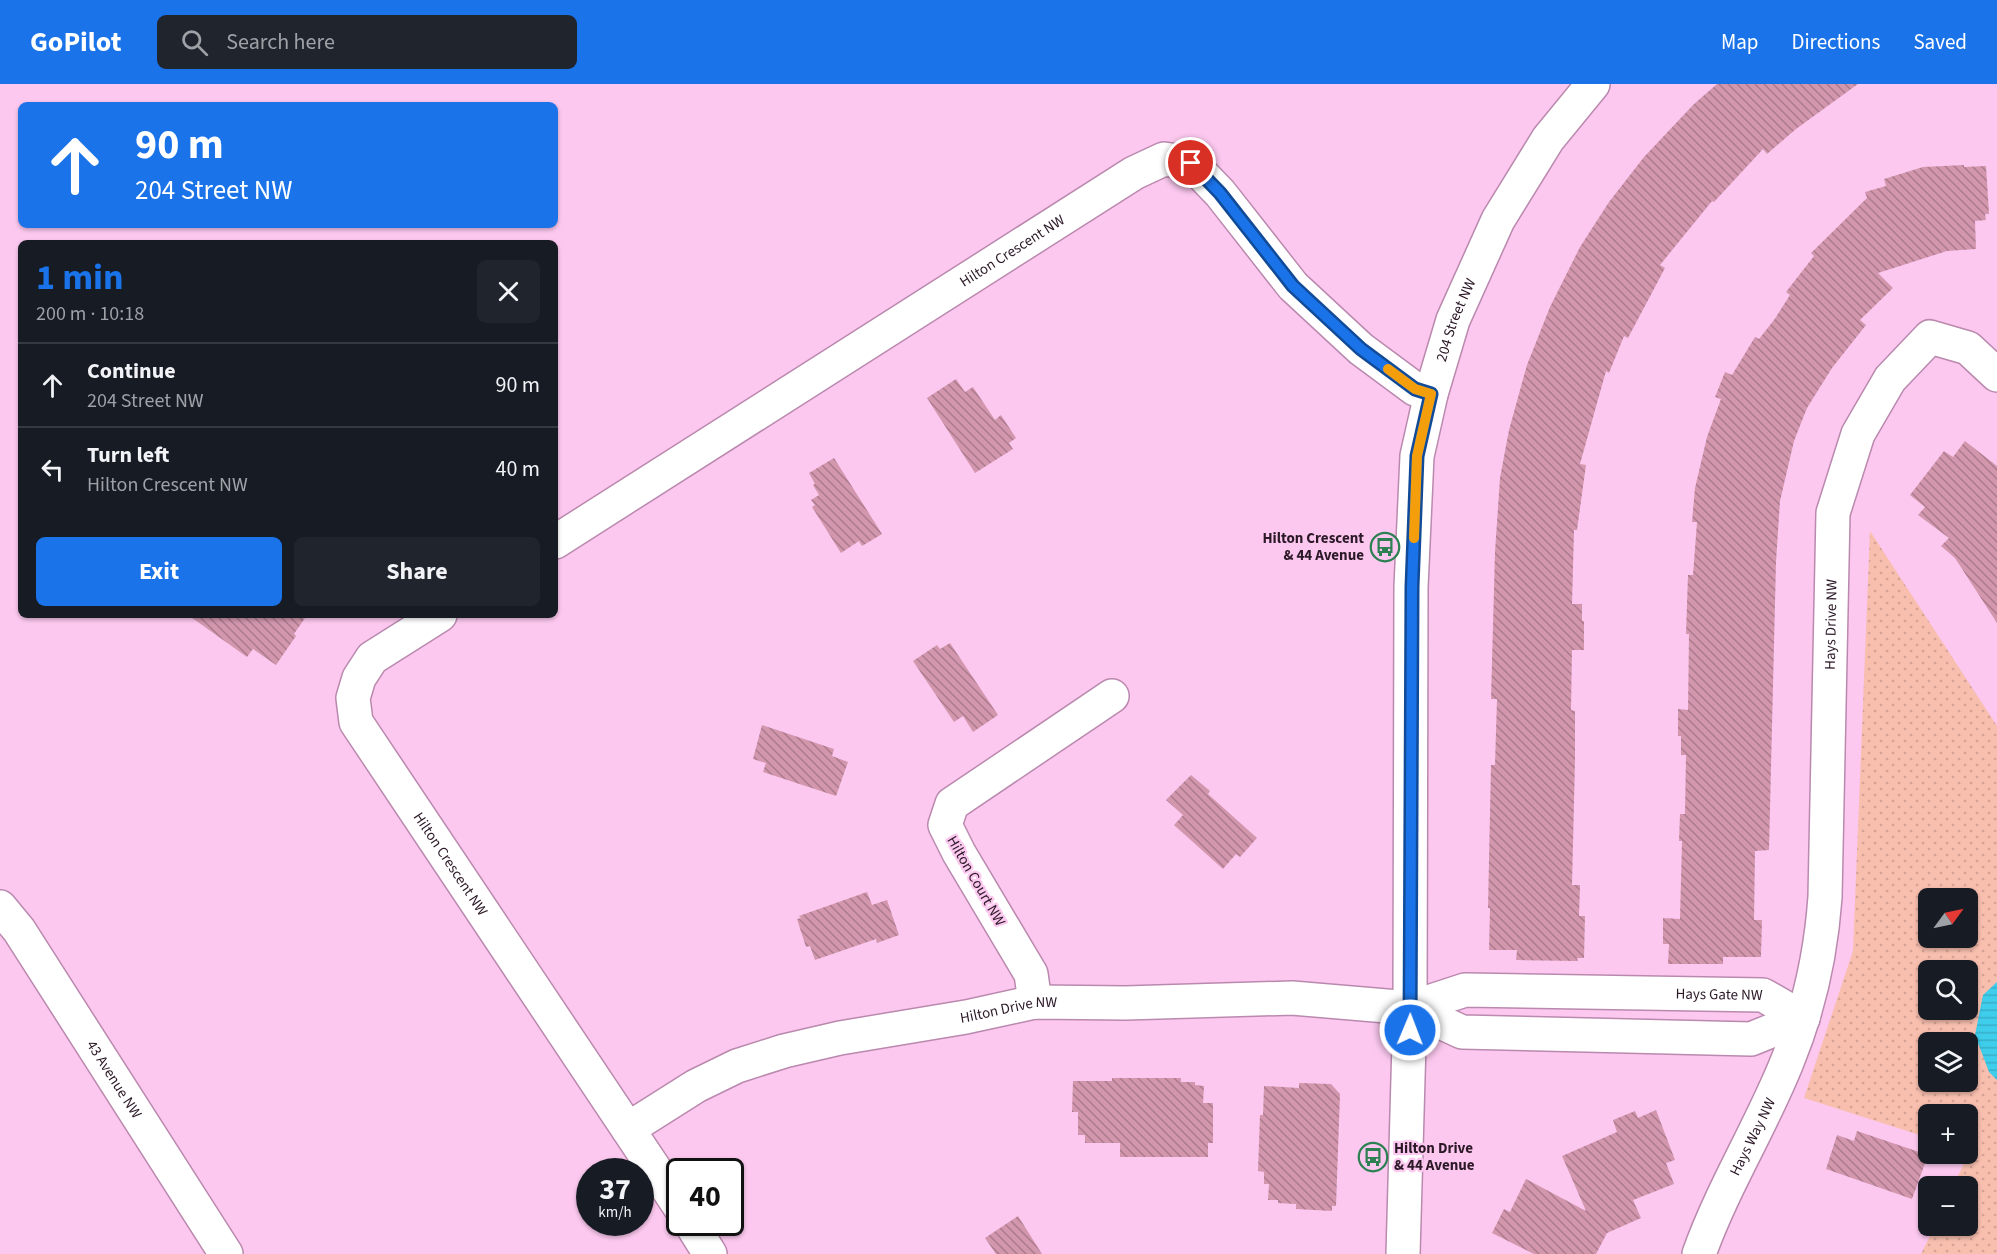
<!DOCTYPE html>
<meta charset="utf-8">
<style>
:root{--surface:#171b24;--page:#20242c;--text:#f1f3f6;--muted:#9ea1a6;--line:#363941;--accent:#1a73e8}
body{margin:0;font-family:"Source Sans 3",sans-serif;background:var(--page);color:var(--text);height:100vh;display:flex;flex-direction:column;font-size:22px;white-space:nowrap}
*{box-sizing:border-box;margin:0}
p{font-size:20px;color:var(--muted)}
.icon{flex:none;width:33px;height:33px;fill:none;stroke:currentColor;stroke-width:2;stroke-linecap:round;stroke-linejoin:round}
.map{position:relative;flex:1;overflow:hidden}
.side{position:absolute;left:18px;top:156px;width:540px;height:378px;display:flex;flex-direction:column;background:var(--surface);border-radius:9px;box-shadow:0 2px 4px #0004}
.side>*{flex:none}
.top-card{position:absolute;left:18px;top:18px;width:540px;height:126px;border-radius:9px;box-shadow:0 2px 4px #0004;background:#1a73e8;color:#fff;overflow:hidden}
.needle{width:39px;rotate:57deg}
.controls{position:absolute;left:1918px;top:804px;display:grid;gap:12px}
.controls a{display:grid;place-items:center;width:60px;height:60px;border-radius:9px;background:var(--surface);box-shadow:0 2px 4px #0004;font-size:30px}
.speed{position:absolute;left:576px;top:1074px;display:flex;gap:12px;font-size:30px;font-weight:700;text-align:center}
.speed>*{display:grid;place-content:center;width:78px;height:78px;border-radius:50%;background:var(--surface);box-shadow:0 2px 4px #0004;line-height:1}
.speed small{font-size:15px;font-weight:400}
.speed .limit{border:3px solid #111;border-radius:9px;background:#fff;color:#111}
.pin{position:absolute;display:grid;place-items:center;width:51px;height:51px;color:#fff;margin:-26px;border:3px solid #fff;border-radius:50%;box-shadow:0 2px 6px #0007}
.me{position:absolute;width:66px;margin:-33px;rotate:1deg;stroke-linejoin:round;filter:drop-shadow(0 0 4px #0008)}
.turn{display:flex;align-items:center;gap:21px;height:126px;padding:0 18px;font-size:27px}
.turn .icon{width:78px;height:78px;stroke-width:2.5}
.turn b{display:block;font-size:42px;line-height:51px}
.round{display:grid;place-items:center;flex:none;width:63px;height:63px;border-radius:9px;background:var(--page)}
.head{display:flex;align-items:center;justify-content:space-between;height:102px;padding:0 18px}
h1{font-size:36px;font-weight:700;line-height:45px;color:var(--accent)}
.cta{display:flex;gap:12px;margin-top:auto;padding:12px 18px}
.cta a{flex:1;height:69px;border-radius:9px;background:var(--accent);color:#fff;font-size:24px;font-weight:700;line-height:69px;text-align:center}
.cta a+a{background:var(--page);color:var(--text)}
ul{padding:0;list-style:none}
li{display:flex;align-items:center;gap:18px;height:84px;padding:0 18px;border-top:2px solid var(--line)}
li div{flex:1}
li b{display:block;font-size:22px}
li em{font-style:normal}
header{display:flex;align-items:center;gap:36px;box-sizing:border-box;height:84px;padding:0 30px;background:var(--accent);color:#fff}
header strong{font-size:28px}
nav{display:flex;gap:33px;margin-inline-start:auto;font-size:21px}
.search{width:420px;height:54px;background:var(--page);display:flex;align-items:center;gap:15px;box-sizing:border-box;padding:0 21px;border-radius:9px;color:var(--muted);font-size:22px}
.map>svg:first-child{display:block}
.grass{fill:url(#grass-dots);fill-rule:evenodd}
.water{fill:url(#water-rules)}
.building{fill:url(#building-back-hatch)}
.lines{fill:none;stroke-linecap:round;stroke-linejoin:round}
.minor-casing{stroke:#ba89ae;stroke-width:36}
.minor{stroke:#fff;stroke-width:33}
.route-casing{stroke:#114b97;stroke-width:15}
.route{stroke:#1a73e8;stroke-width:10}
.slow{stroke:#f59e0b;stroke-width:10}
.labels{text-anchor:middle;dominant-baseline:central;stroke-width:4.5;stroke-linejoin:round;paint-order:stroke}
.street-label{font-size:15px;fill:#2c1927;stroke:#fcc8ef}
.poi-label{font-size:15px;font-weight:bold;fill:#2c1927;stroke:#fcc8ef;text-anchor:end}
</style>
<header>
<strong>GoPilot</strong>
<div class="search"><svg class="icon" aria-label="search" viewBox="0 0 24 24"><circle cx="10" cy="10" r="6"/><path d="M15 15l6 6"/></svg>Search here</div>
<nav><a>Map</a><a>Directions</a><a>Saved</a></nav>
</header>
<div class="map">
<svg width="1997" height="1170" viewBox="0 0 1997 1170">
<defs>
<pattern id="grass-dots" width="8" height="8" patternUnits="userSpaceOnUse" patternTransform="scale(1.5)"><rect width="8" height="8" fill="#f8beae"/><path d="M2 2h.1M6 6h.1" fill="none" stroke="#d5a396" stroke-width="1.8" stroke-linecap="round"/></pattern>
<pattern id="water-rules" width="6" height="5" patternUnits="userSpaceOnUse" patternTransform="scale(1.5)"><rect width="6" height="5" fill="#3ecdeb"/><path d="M0 2.5h6" fill="none" stroke="#37afca"/></pattern>
<pattern id="building-back-hatch" width="6" height="6" patternUnits="userSpaceOnUse" patternTransform="scale(1.5)"><rect width="6" height="6" fill="#d397ad"/><path d="M-1 5l2 2M0 0l6 6M5-1l2 2" fill="none" stroke="#ab7a8d"/></pattern>
</defs>
<rect width="100%" height="100%" fill="#fcc8ef"/>
<!-- grass -->
<path class="grass" d="M 1870,447 L 1997,642 L 1997,1170 L 1921,1170 L 1935,1142 L 1968,1142 L 1968,1102 L 1953,1102 L 1970,1067 L 1968,1030 L 1929,1030 L 1929,1054 L 1804,1014 L 1853,867 ZM 1929,814 L 1968,814 L 1968,854 L 1929,854 ZM 1929,886 L 1968,886 L 1968,926 L 1929,926 ZM 1929,958 L 1968,958 L 1968,998 L 1929,998 Z"/>
<!-- water -->
<path class="water" d="M 1997,898 L 1997,996 L 1989,988 L 1975,951 L 1983,911 Z"/>
<!-- building -->
<g class="building">
<path d="M 1717,0 L 1858,0 L 1796,45 L 1767,70 L 1763,65 L 1714,118 L 1712,117 L 1660,181 L 1665,184 L 1628,254 L 1624,252 L 1609,289 L 1606,287 L 1580,380 L 1586,381 L 1577,446 L 1574,446 L 1572,520 L 1582,520 L 1582,537 L 1584,537 L 1584,566 L 1572,566 L 1571,626 L 1575,627 L 1575,677 L 1572,801 L 1580,801 L 1579,832 L 1585,832 L 1584,874 L 1577,874 L 1578,877 L 1516,876 L 1517,866 L 1489,866 L 1490,824 L 1488,824 L 1491,681 L 1495,681 L 1497,615 L 1491,615 L 1495,468 L 1500,394 L 1509,346 L 1527,281 L 1550,223 L 1580,163 L 1609,118 L 1644,73 L 1694,20 Z"/>
<path d="M 1964,81 L 1964,83 L 1986,82 L 1989,130 L 1985,130 L 1986,136 L 1975,137 L 1976,165 L 1947,167 L 1878,189 L 1893,204 L 1860,236 L 1866,241 L 1832,284 L 1807,324 L 1794,357 L 1780,417 L 1776,478 L 1769,766 L 1755,767 L 1754,836 L 1762,836 L 1761,873 L 1723,873 L 1723,880 L 1668,880 L 1669,860 L 1663,860 L 1663,834 L 1680,835 L 1682,757 L 1679,757 L 1680,730 L 1685,730 L 1686,671 L 1681,671 L 1681,652 L 1678,652 L 1678,625 L 1688,626 L 1689,550 L 1686,550 L 1688,491 L 1693,491 L 1697,438 L 1692,438 L 1695,404 L 1707,353 L 1721,315 L 1715,313 L 1725,288 L 1732,291 L 1755,253 L 1759,255 L 1774,236 L 1790,211 L 1786,208 L 1814,172 L 1811,169 L 1867,114 L 1865,108 L 1886,102 L 1884,95 L 1923,83 Z"/>
<path d="M 956,295 L 965,308 L 973,303 L 995,336 L 1001,331 L 1016,354 L 1009,359 L 1013,365 L 975,389 L 927,314 Z"/>
<path d="M 1965,357 L 1997,382 L 1997,539 L 1955,474 L 1941,462 L 1949,454 L 1918,431 L 1925,423 L 1910,411 L 1944,367 L 1953,373 Z"/>
<path d="M 834,374 L 882,450 L 862,462 L 859,457 L 841,469 L 812,423 L 815,421 L 811,416 L 819,411 L 813,401 L 815,400 L 809,389 Z"/>
<path d="M 188,531 L 307,531 L 294,550 L 296,552 L 276,581 L 253,565 L 247,573 Z"/>
<path d="M 950,559 L 998,631 L 973,648 L 963,632 L 954,638 L 913,577 L 937,561 L 940,565 Z"/>
<path d="M 762,641 L 834,665 L 832,672 L 848,678 L 836,712 L 763,688 L 766,679 L 753,675 Z"/>
<path d="M 1191,691 L 1210,707 L 1208,710 L 1257,754 L 1240,773 L 1236,770 L 1223,785 L 1174,741 L 1183,731 L 1166,716 Z"/>
<path d="M 867,808 L 872,821 L 887,816 L 899,851 L 877,859 L 876,855 L 815,876 L 810,862 L 806,863 L 797,835 L 801,834 L 799,832 Z"/>
<path d="M 1112,994 L 1181,994 L 1181,998 L 1195,998 L 1195,1001 L 1204,1002 L 1203,1019 L 1213,1019 L 1213,1059 L 1208,1059 L 1208,1073 L 1120,1073 L 1120,1059 L 1085,1059 L 1085,1051 L 1078,1051 L 1078,1028 L 1072,1028 L 1073,997 L 1112,997 Z"/>
<path d="M 1299,999 L 1331,1000 L 1340,1010 L 1336,1122 L 1332,1122 L 1332,1127 L 1296,1125 L 1296,1120 L 1278,1119 L 1278,1116 L 1268,1116 L 1269,1100 L 1264,1100 L 1264,1088 L 1258,1087 L 1260,1031 L 1263,1031 L 1264,1002 L 1299,1004 Z"/>
<path d="M 1656,1026 L 1675,1076 L 1666,1079 L 1674,1100 L 1633,1116 L 1641,1134 L 1607,1149 L 1596,1170 L 1534,1170 L 1492,1149 L 1504,1125 L 1510,1128 L 1526,1095 L 1586,1127 L 1562,1072 L 1617,1048 L 1613,1036 L 1635,1027 L 1638,1034 Z"/>
<path d="M 1857,1047 L 1928,1071 L 1912,1115 L 1826,1085 L 1837,1051 L 1854,1057 Z"/>
<path d="M 1018,1132 L 1042,1170 L 996,1170 L 985,1154 Z"/>
</g>
<g class="lines">
<!-- minor casing -->
<g class="minor-casing">
<g id="minor">
<path id="s1" d="M 555,458 L 1134,89 L 1164,75 L 1191,79 L 1220,109 L 1293,202 L 1361,265 L 1415,305 L 1431,310"/>
<path id="s2" d="M 440,531 L 372,574 L 359,594 L 353,614 L 356,638 L 680,1123"/>
<path id="s3" d="M 0,823 L 19,846 L 226,1170"/>
<path d="M 1035,918 L 1031,890 L 959,769 L 945,741 L 952,720 L 1112,612"/>
<path id="s4" d="M 1410,924 L 1465,906 L 1763,911 L 1803,934"/>
<path id="s5" d="M 628,1045 L 696,1002 L 737,982 L 784,967 L 840,954 L 966,933 L 1035,918 L 1126,919 L 1292,914 L 1410,924 L 1462,948 L 1751,955 L 1803,934"/>
<path d="M 690,1138 L 710,1170"/>
<path id="s6" d="M 1403,1170 L 1410,924 L 1411,503 L 1417,372 L 1431,310 L 1453,236 L 1498,136 L 1548,55 L 1593,0"/>
<path id="s7" d="M 1699,1170 C 1723,1103 1761,1043 1787,978 C 1809,925 1821,870 1825,813 L 1833,429 L 1858,350 L 1890,295 L 1930,253 L 1968,264 L 1997,291"/>
</g>
</g>
<!-- minor -->
<use href="#minor" class="minor"/>
</g>
<g class="lines">
<!-- route casing -->
<g class="route-casing">
<path id="route" d="M 1191,79 L 1220,109 L 1293,202 L 1361,265 L 1415,305 L 1431,310 L 1417,372 L 1412,503 L 1410,946"/>
</g>
<!-- route -->
<use href="#route" class="route"/>
<!-- slow -->
<path class="slow" d="M 1388,285 L 1415,305 L 1431,310 L 1417,372 L 1414,454"/>
</g>
<!-- icons -->
<defs>
<g id="bus-ring" transform="scale(1.5)"><circle r="9.5" fill="#fcc8ef" stroke="#2d8052" stroke-width="1.5"/><path d="M-5-6H5V4H4V6H2V4H-2V6H-4V4H-5ZM-3.5-4V0h7V-4ZM-3.5 1.2v1.5H-2V1.2ZM2 1.2v1.5H3.5V1.2Z" fill="#2d8052"/></g>
</defs>
<g fill-rule="evenodd">
<use href="#bus-ring" x="1385" y="463"/>
<use href="#bus-ring" x="1373" y="1073"/>
</g>
<g class="labels">
<!-- street labels -->
<g class="street-label">
<text stroke="none"><textPath href="#s1" startOffset="542">Hilton Crescent NW</textPath></text>
<text stroke="none"><textPath href="#s6" startOffset="940">204 Street NW</textPath></text>
<text stroke="none"><textPath href="#s7" startOffset="654">Hays Drive NW</textPath></text>
<text stroke="none"><textPath href="#s2" startOffset="320">Hilton Crescent NW</textPath></text>
<text transform="translate(976 797) rotate(60)">Hilton Court NW</text>
<text stroke="none"><textPath href="#s4" startOffset="312">Hays Gate NW</textPath></text>
<text stroke="none"><textPath href="#s5" startOffset="404">Hilton Drive NW</textPath></text>
<text stroke="none"><textPath href="#s3" startOffset="207">43 Avenue NW</textPath></text>
<text stroke="none"><textPath href="#s7" startOffset="129">Hays Way NW</textPath></text>
</g>
<!-- poi labels -->
<g class="poi-label">
<text x="1364" y="454">Hilton Crescent<tspan x="1364" dy="17">&amp; 44 Avenue</tspan></text>
<text x="1394" y="1064" text-anchor="start">Hilton Drive<tspan x="1394" dy="17">&amp; 44 Avenue</tspan></text>
</g>
</g>
</svg>
<div class="controls">
<a><svg class="needle" viewBox="-14 -14 28 28"><path d="M0-13l5 13h-10z" fill="#e53935"/><path d="M0 13l5-13h-10z" fill="#9ea1a6"/></svg></a>
<a><svg class="icon" aria-label="search" viewBox="0 0 24 24"><circle cx="10" cy="10" r="6"/><path d="M15 15l6 6"/></svg></a>
<a><svg class="icon" aria-label="layers" viewBox="0 0 24 24"><path d="M12 4l9 5-9 5-9-5zM3 14l9 5 9-5"/></svg></a>
<a>+</a>
<a>−</a>
</div>
<div class="speed"><div>37<small>km/h</small></div><div class="limit">40</div></div>
<div class="pin" style="left:1191px;top:79px;background:#d93025"><svg class="icon" aria-label="arrive" viewBox="0 0 24 24"><path d="M6 21V4h12l-3 4 3 4H6"/></svg></div>
<svg class="me" style="left:1410px;top:946px" viewBox="-20 -20 40 40"><circle r="17" fill="#1a73e8" stroke="#fff" stroke-width="3"/><path d="M0-11L8 9 0 5-8 9z" fill="#fff"/></svg>
<div class="top-card">
<div class="turn"><svg class="icon" aria-label="ahead" viewBox="0 0 24 24"><path d="M12 20V5M6 11l6-6 6 6"/></svg><div><b>90 m</b>204 Street NW</div></div>
</div>
<section class="side">
<div class="head"><div><h1>1 min</h1><p>200 m · 10:18</p></div><a class="round"><svg class="icon" aria-label="close" viewBox="0 0 24 24"><path d="M6 6l12 12M18 6L6 18"/></svg></a></div>
<ul>
<li><svg class="icon" aria-label="ahead" viewBox="0 0 24 24"><path d="M12 20V5M6 11l6-6 6 6"/></svg><div><b>Continue</b><p>204 Street NW</p></div><em>90 m</em></li>
<li><svg class="icon" aria-label="left" viewBox="0 0 24 24"><path d="M17 20v-9H6M10 6l-5 5 5 5"/></svg><div><b>Turn left</b><p>Hilton Crescent NW</p></div><em>40 m</em></li>
</ul>
<div class="cta"><a>Exit</a><a>Share</a></div>
</section>
</div>
